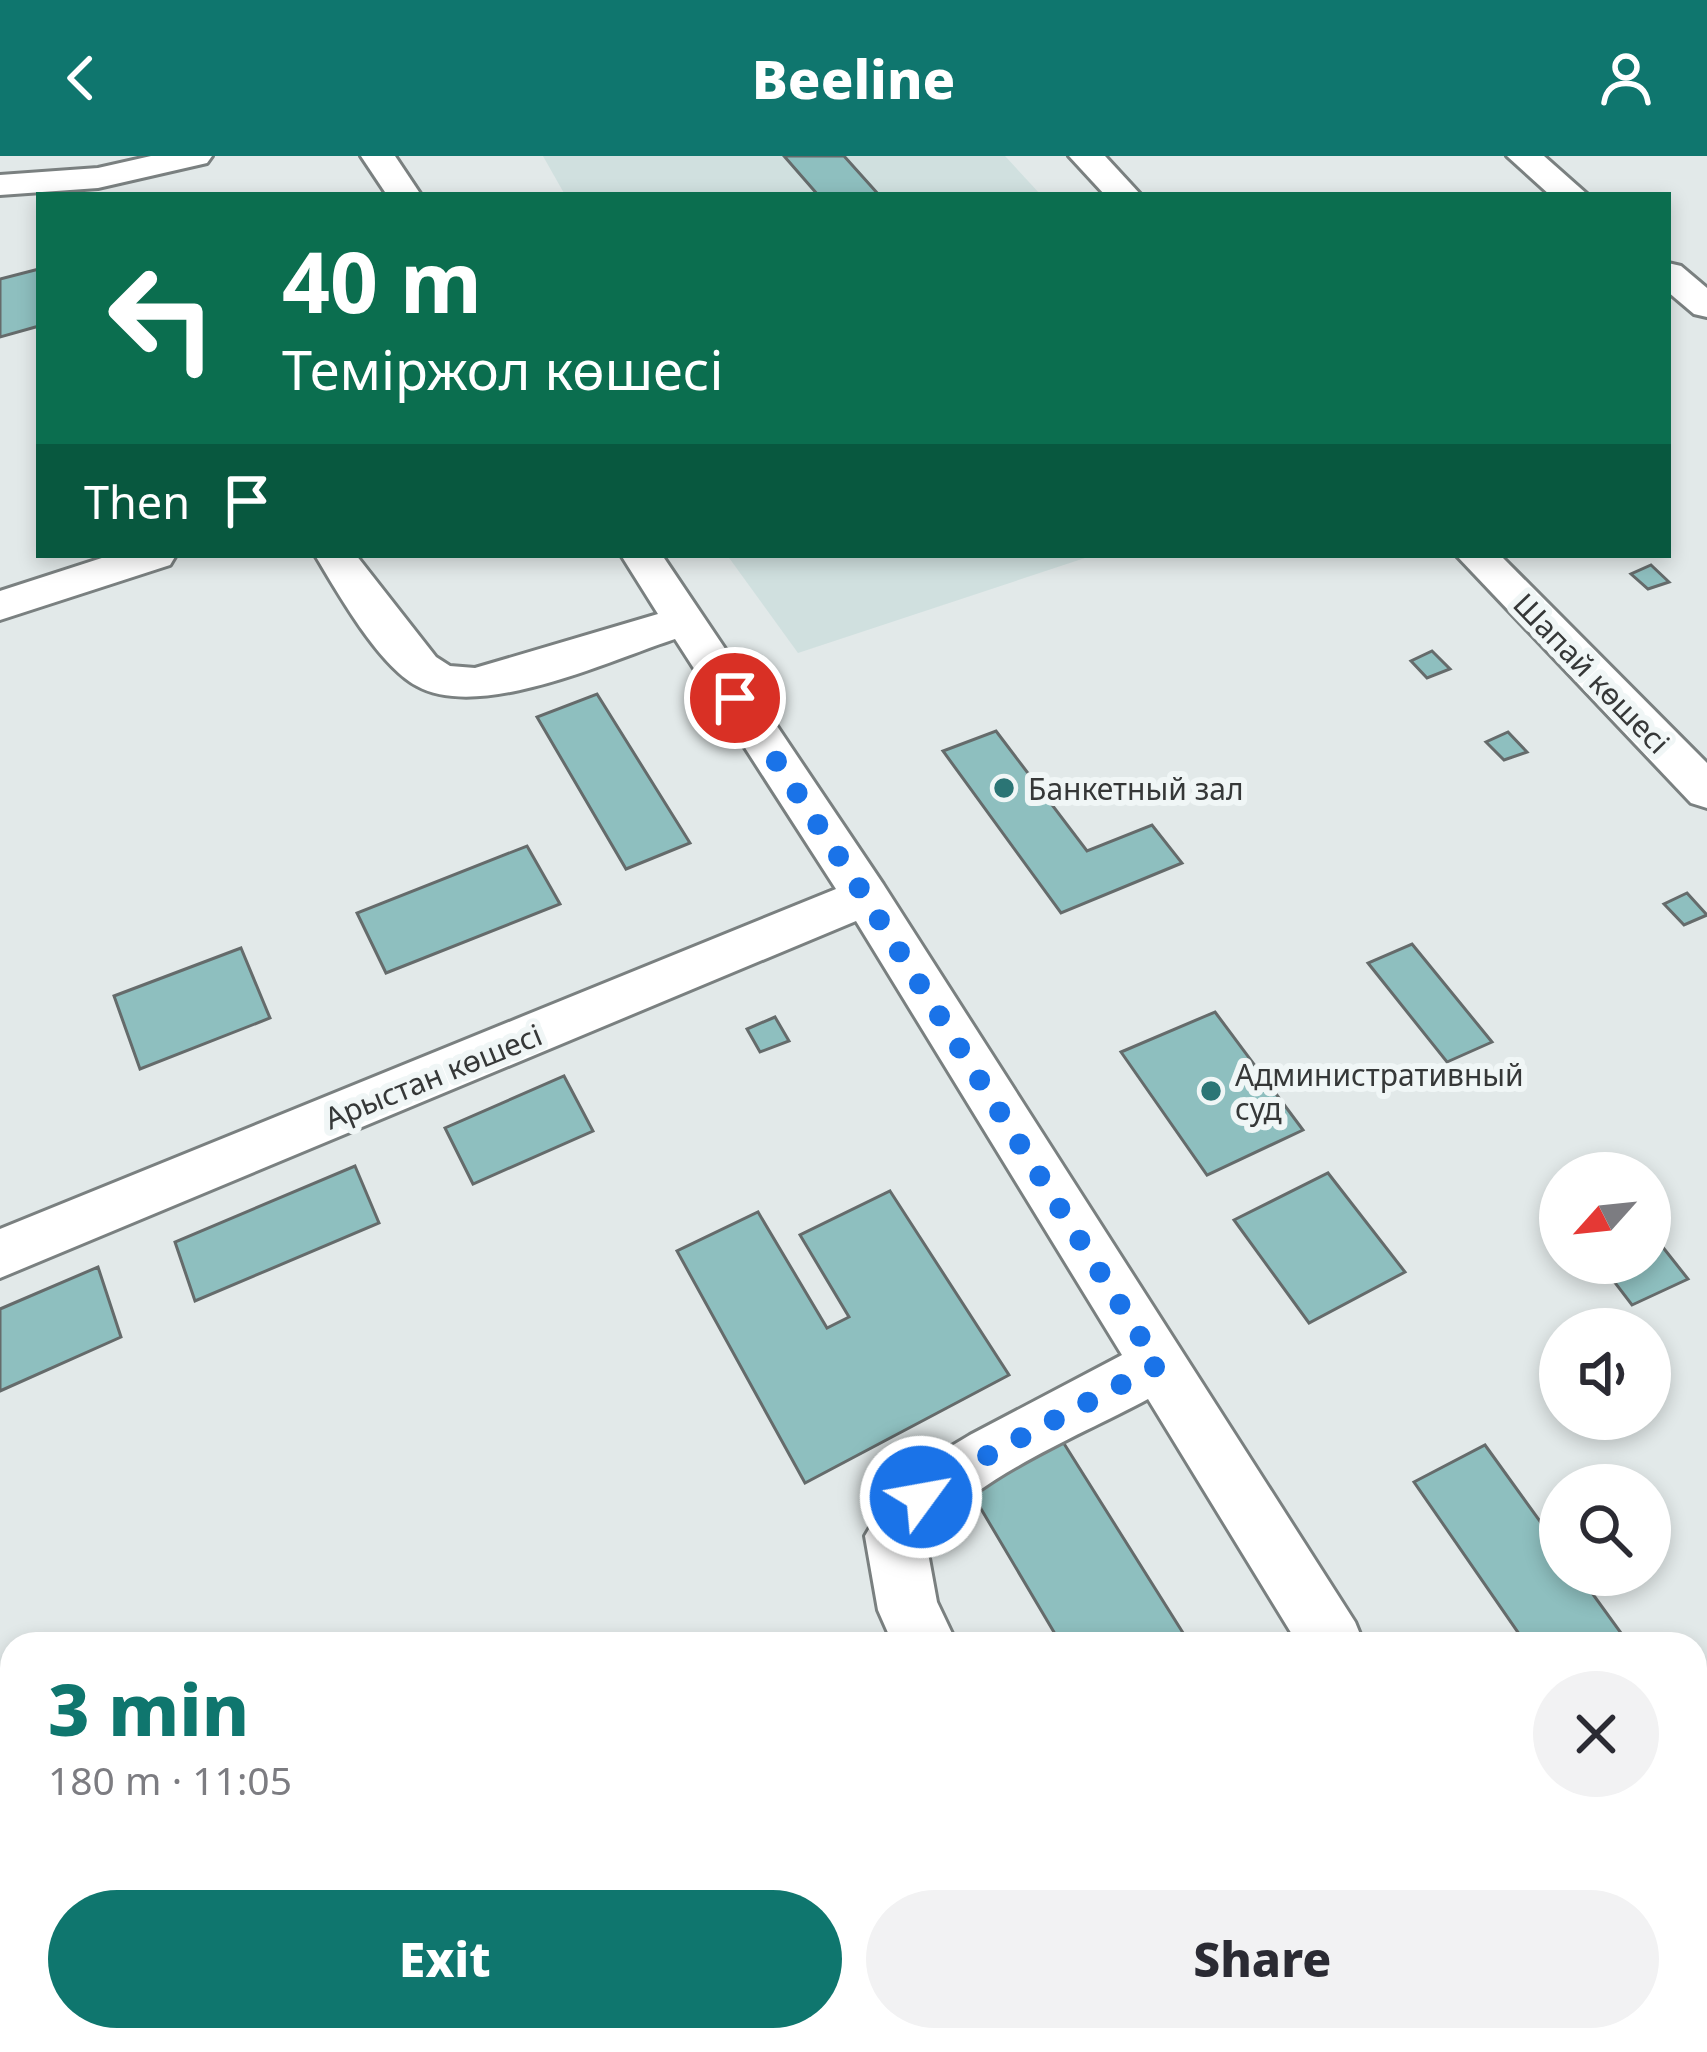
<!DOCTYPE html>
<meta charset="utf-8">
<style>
:root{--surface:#fff;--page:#f2f2f3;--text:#2b2b33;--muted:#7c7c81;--accent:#0f766e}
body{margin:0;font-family:"Noto Sans",sans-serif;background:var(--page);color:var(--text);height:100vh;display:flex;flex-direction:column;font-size:45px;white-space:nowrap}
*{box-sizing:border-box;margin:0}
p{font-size:39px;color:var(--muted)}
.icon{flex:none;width:66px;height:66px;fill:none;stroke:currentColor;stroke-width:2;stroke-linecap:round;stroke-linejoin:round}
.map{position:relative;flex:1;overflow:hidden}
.drawer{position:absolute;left:0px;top:1476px;width:1707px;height:420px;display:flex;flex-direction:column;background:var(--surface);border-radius:36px 36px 0 0;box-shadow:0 6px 18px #0003}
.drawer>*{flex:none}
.banner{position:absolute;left:36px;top:36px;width:1635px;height:366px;border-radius:0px;box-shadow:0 6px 18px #0003;background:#0b6e4f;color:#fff;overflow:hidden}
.needle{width:78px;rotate:243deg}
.buttons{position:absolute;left:1539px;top:996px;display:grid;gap:24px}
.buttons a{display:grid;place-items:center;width:132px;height:132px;border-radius:50%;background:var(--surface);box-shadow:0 6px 18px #0003;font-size:60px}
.pin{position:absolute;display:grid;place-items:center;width:102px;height:102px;color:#fff;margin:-51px;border:6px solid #fff;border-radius:50%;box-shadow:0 3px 12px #0007}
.me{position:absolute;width:132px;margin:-66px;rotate:58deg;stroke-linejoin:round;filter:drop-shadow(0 0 9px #0008)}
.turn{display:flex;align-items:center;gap:42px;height:252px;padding:0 48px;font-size:54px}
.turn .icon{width:156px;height:156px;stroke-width:2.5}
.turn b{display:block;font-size:84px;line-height:102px}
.then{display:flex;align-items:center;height:114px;padding:0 48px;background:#0003;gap:24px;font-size:45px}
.round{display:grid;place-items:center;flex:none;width:126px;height:126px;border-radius:63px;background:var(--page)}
.overview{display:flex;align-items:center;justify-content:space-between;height:204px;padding:0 48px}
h1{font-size:72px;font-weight:800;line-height:90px;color:var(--accent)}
.action{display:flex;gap:24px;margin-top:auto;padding:24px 48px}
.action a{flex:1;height:138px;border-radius:72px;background:var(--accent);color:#fff;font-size:48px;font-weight:800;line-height:138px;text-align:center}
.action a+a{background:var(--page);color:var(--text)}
header{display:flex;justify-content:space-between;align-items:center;height:156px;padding:0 48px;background:var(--accent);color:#fff;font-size:54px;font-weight:800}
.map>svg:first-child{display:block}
.built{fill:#d0e0df}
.building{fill:#8ebfbf;stroke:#656b6b;stroke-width:3}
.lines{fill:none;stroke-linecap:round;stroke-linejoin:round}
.minor-casing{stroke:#7a8080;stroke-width:6}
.minor{fill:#fff;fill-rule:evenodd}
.route{stroke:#1a73e8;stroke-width:21;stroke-dasharray:0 37.8}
.poi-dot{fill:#2b7575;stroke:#f0f6f6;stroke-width:4.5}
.labels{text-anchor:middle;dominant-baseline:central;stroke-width:12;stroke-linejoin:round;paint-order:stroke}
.street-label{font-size:30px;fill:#363838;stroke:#f0f6f6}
.poi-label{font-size:30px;fill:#363838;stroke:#f0f6f6;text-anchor:start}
</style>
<header><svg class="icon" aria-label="back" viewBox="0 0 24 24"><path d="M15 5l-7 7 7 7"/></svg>Beeline<svg class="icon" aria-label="person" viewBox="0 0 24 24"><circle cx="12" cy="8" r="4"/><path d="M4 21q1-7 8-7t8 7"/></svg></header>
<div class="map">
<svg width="1707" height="1896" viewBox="0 0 1707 1896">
<rect width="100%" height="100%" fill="#e2e9e9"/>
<!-- built -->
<g class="built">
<path d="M 543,0 L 1005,0 L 1041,39 L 565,39 Z"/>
<path d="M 727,399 L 1094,399 L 798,497 Z"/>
</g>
<!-- building -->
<g class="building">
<path d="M 784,0 L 844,0 L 879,39 L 818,39 Z"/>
<path d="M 39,113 L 39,170 L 0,181 L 0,123 Z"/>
<path d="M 1651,409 L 1669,426 L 1648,433 L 1631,418 Z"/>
<path d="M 1432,495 L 1450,513 L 1427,522 L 1411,505 Z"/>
<path d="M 597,538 L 690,687 L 626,713 L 537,561 Z"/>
<path d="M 996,575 L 1087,695 L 1152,669 L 1182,707 L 1061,757 L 943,595 Z"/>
<path d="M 1508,576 L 1527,596 L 1504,604 L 1486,586 Z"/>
<path d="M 527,690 L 560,748 L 386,817 L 357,757 Z"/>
<path d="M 1687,737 L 1707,759 L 1684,769 L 1664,748 Z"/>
<path d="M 1412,788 L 1492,886 L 1447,906 L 1368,807 Z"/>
<path d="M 241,792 L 270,862 L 140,913 L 114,840 Z"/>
<path d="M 1215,856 L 1303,974 L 1207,1019 L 1121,896 Z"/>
<path d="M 775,861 L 789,885 L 760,896 L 747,873 Z"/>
<path d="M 564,920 L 593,975 L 473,1028 L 445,972 Z"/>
<path d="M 355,1010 L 379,1067 L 195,1145 L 175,1086 Z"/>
<path d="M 1328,1017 L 1405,1116 L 1309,1167 L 1234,1064 Z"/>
<path d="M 890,1035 L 1009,1219 L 805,1327 L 677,1095 L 758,1056 L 827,1172 L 849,1161 L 800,1079 Z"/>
<path d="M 1650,1075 L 1688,1123 L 1632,1149 L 1600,1107 L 1650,1107 Z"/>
<path d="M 98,1111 L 121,1181 L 0,1235 L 0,1153 Z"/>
<path d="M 1063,1286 L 1190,1488 L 1061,1488 L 971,1336 Z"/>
<path d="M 1485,1289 L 1560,1393 L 1560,1419 L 1579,1419 L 1629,1488 L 1526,1488 L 1414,1326 Z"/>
<path d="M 1707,1632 L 1707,1762 L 1695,1744 L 1695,1639 Z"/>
<path d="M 795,1884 L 1078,1884 L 1058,1896 L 788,1896 Z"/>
<path d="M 1291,1884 L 1427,1884 L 1434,1896 L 1298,1896 Z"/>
</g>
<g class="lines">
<!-- minor casing -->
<g class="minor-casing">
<g id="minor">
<path d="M 151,0 L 212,0 L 207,7 L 98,32 L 0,39 L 0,19 L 98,12 Z"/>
<path d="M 361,0 L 395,0 L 421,39 L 387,39 Z"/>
<path d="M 1069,0 L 1105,0 L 1141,39 L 1105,39 Z"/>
<path d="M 1507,0 L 1544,0 L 1588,39 L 1550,39 Z"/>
<path d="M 1668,107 L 1681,110 L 1707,132 L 1707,161 L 1694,158 L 1668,136 Z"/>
<path d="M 111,399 L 176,399 L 170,409 L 0,464 L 0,435 Z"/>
<path d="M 315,399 L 356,399 L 436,501 L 450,510 L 475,512 L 658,458 L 621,399 L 662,399 L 883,728 L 1355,1466 L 1364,1488 L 1298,1488 L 1148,1243 C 1082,1279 966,1324 926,1386 L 937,1446 L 957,1488 L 893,1488 L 878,1454 L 865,1380 L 900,1321 L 970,1279 L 1122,1199 L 856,765 L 0,1122 L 0,1073 L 836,733 L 675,483 C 608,505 480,565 417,530 C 378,509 338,437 315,399 Z"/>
<path d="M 1456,399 L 1500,399 L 1707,607 L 1707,652 L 1691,647 Z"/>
<path d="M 731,1884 L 803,1884 L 798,1896 L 726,1896 Z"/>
<path d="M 1099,1884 L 1171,1884 L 1166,1896 L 1094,1896 Z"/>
<path d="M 1547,1884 L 1617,1884 L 1622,1896 L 1552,1896 Z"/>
</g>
</g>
<!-- minor -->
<use href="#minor" class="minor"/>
</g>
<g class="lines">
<!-- route -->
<path class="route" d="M 735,542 L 862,736 L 1158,1209 L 990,1298 L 921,1341"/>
</g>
<!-- markers -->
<g class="poi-dot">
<circle cx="1004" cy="632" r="12"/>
<circle cx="1211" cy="935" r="12"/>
</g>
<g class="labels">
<!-- street labels -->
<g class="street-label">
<text transform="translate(1592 517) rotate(46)">Шапай көшесі</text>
<text transform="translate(433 920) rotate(-22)">Арыстан көшесі</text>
</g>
<!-- poi labels -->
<g class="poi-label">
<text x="1028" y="632">Банкетный зал</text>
<text x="1235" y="918">Административный<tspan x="1235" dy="34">суд</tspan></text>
</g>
</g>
</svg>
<div class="buttons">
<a><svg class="needle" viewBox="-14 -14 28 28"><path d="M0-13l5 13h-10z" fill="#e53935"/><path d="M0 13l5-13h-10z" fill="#7c7c81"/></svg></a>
<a><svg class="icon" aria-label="sound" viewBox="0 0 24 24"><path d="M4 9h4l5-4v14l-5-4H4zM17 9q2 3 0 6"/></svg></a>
<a><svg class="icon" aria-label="search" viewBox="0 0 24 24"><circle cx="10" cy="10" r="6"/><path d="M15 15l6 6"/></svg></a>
</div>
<div class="pin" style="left:735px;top:542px;background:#d93025"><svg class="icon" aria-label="arrive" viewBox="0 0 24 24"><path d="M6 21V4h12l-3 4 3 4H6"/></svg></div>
<svg class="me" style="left:921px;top:1341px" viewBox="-20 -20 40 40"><circle r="17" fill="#1a73e8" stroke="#fff" stroke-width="3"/><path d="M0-11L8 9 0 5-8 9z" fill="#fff"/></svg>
<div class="banner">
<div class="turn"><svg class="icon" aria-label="left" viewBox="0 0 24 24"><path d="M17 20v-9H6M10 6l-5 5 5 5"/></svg><div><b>40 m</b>Теміржол көшесі</div></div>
<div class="then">Then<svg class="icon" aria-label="arrive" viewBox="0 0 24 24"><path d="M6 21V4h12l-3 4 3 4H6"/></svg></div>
</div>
<section class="drawer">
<div class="overview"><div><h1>3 min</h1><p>180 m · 11:05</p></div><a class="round"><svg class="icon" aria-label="close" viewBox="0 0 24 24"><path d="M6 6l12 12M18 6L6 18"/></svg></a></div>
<div class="action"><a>Exit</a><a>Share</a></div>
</section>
</div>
